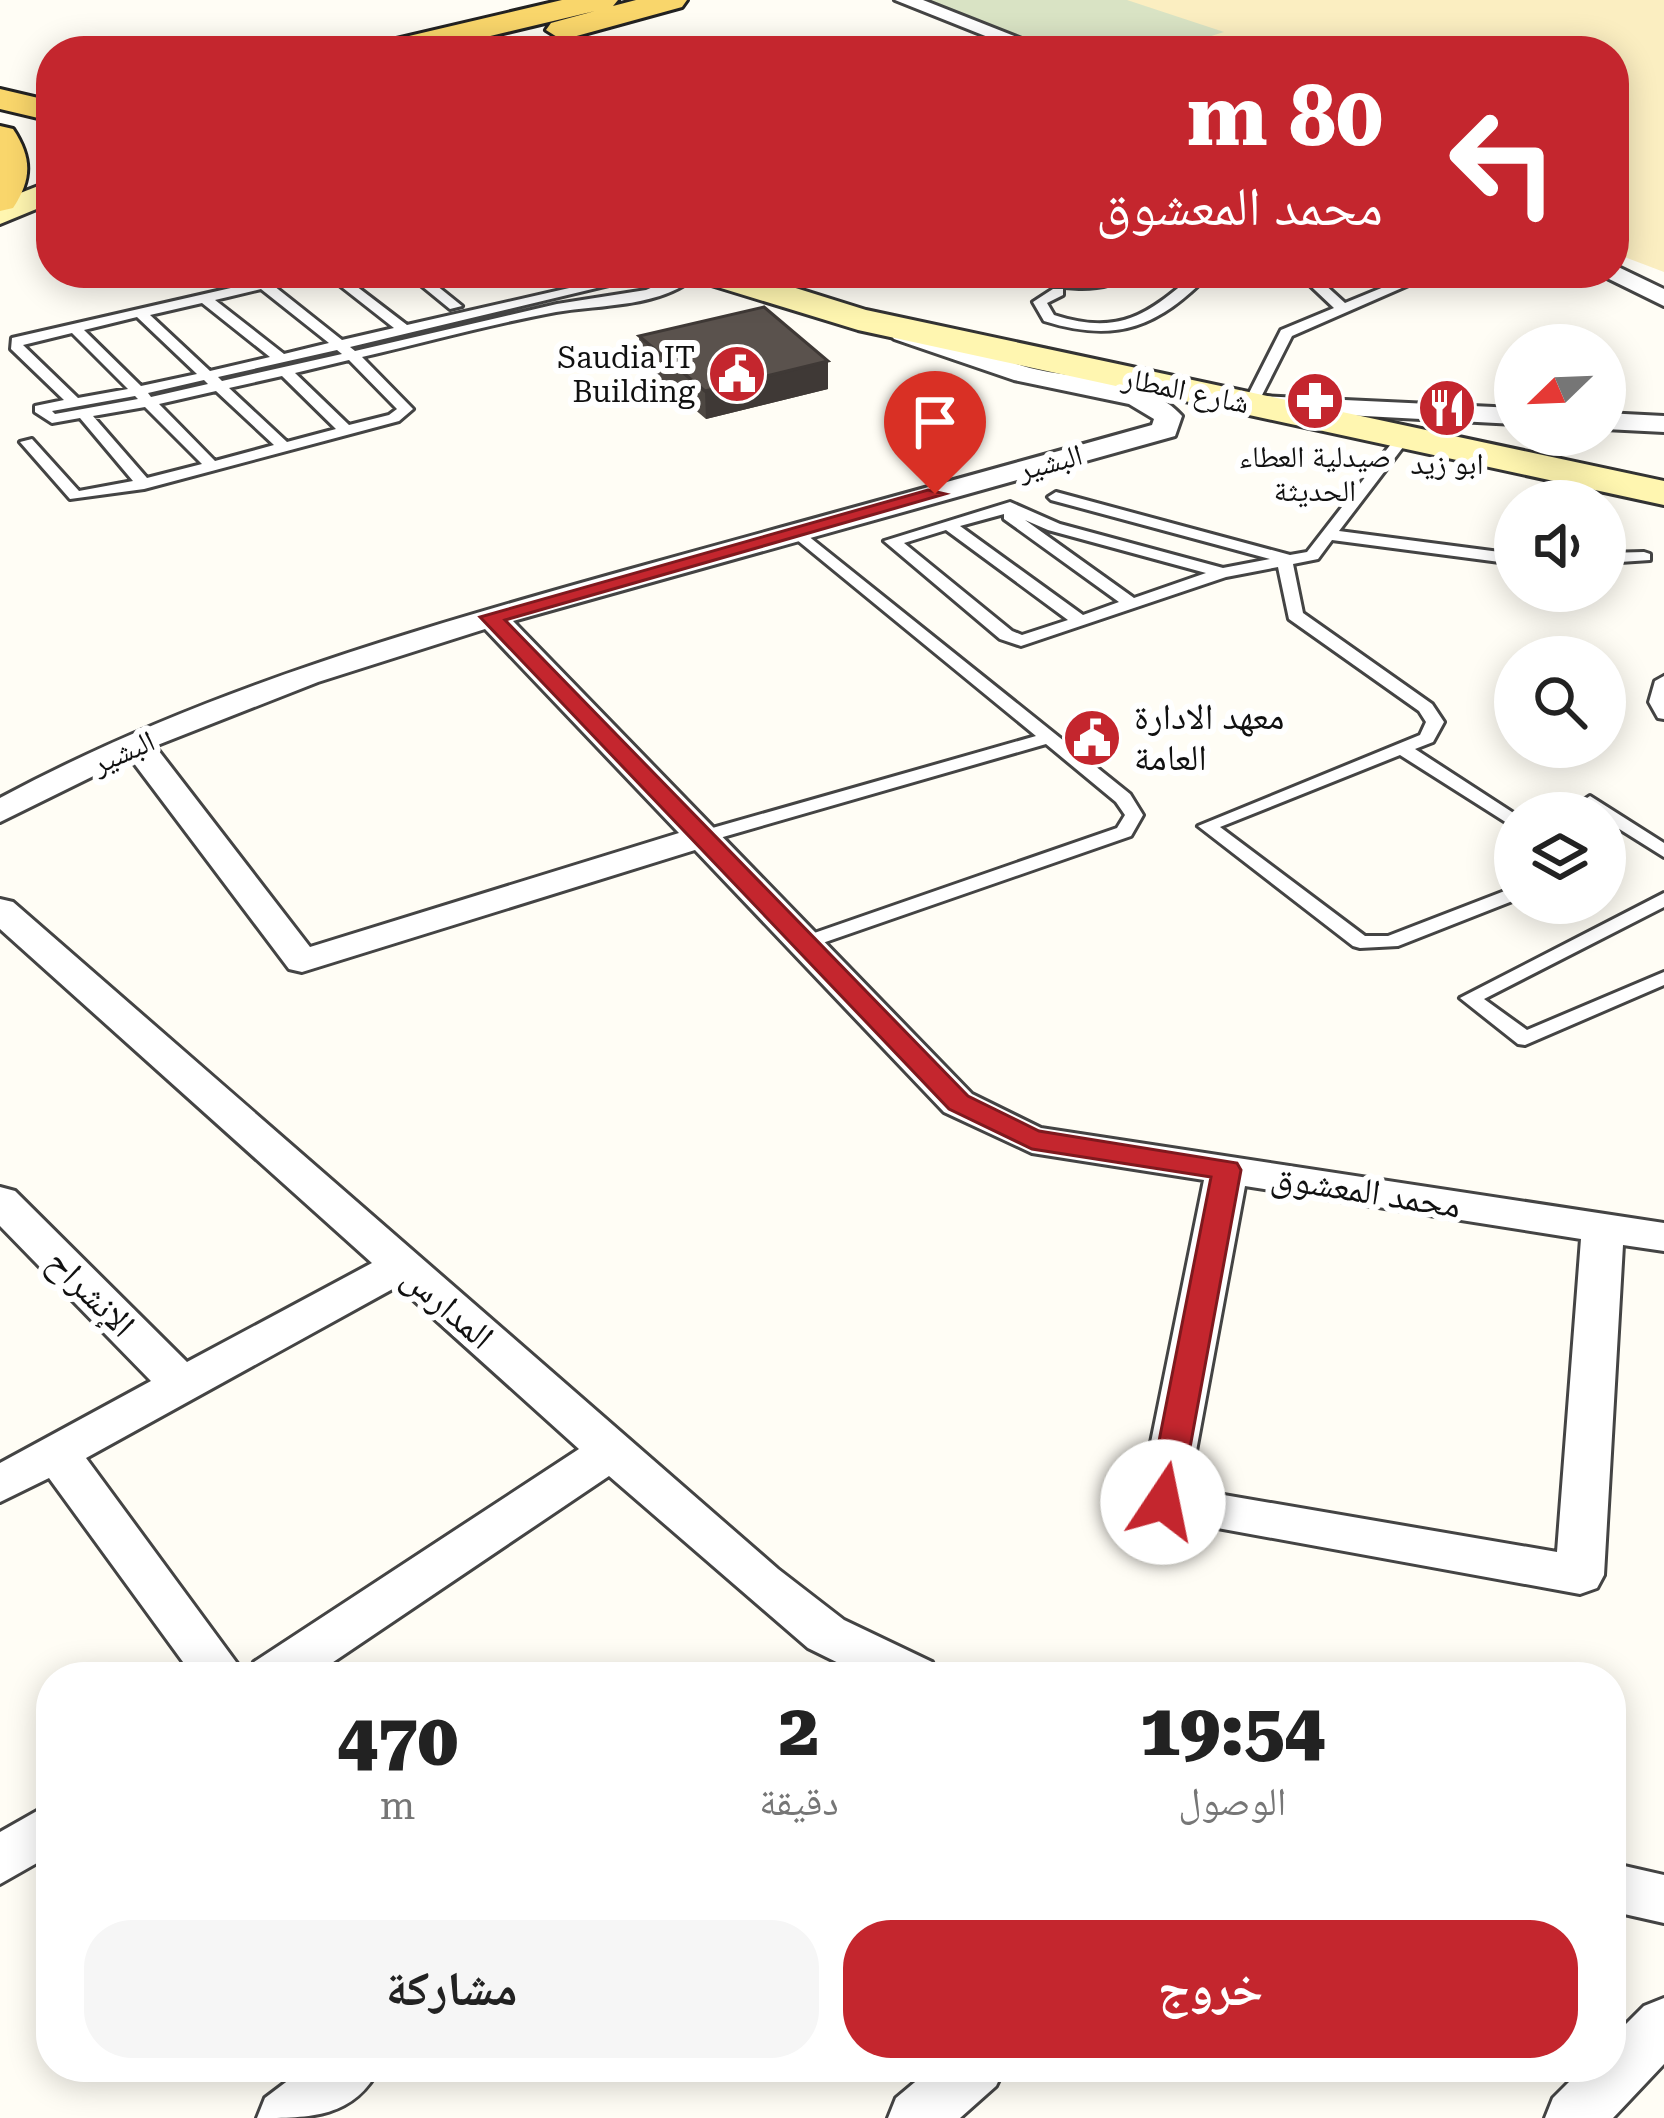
<!DOCTYPE html>
<html lang="ar">
<meta charset="utf-8">
<style>
:root{--surface:#fff;--page:#f6f6f6;--text:#222;--muted:#767676;--accent:#c4262e}
body{margin:0;font-family:"Roboto Serif","Noto Naskh Arabic",serif;background:var(--page);color:var(--text);direction:rtl;height:100vh;display:flex;flex-direction:column;font-size:45px;white-space:nowrap}
*{box-sizing:border-box;margin:0}
p{font-size:39px;color:var(--muted)}
.icon{flex:none;width:66px;height:66px;fill:none;stroke:currentColor;stroke-width:2;stroke-linecap:round;stroke-linejoin:round}
.map{position:relative;flex:1;overflow:hidden;direction:ltr}
.drawer{position:absolute;left:36px;top:1662px;width:1590px;height:420px;display:flex;flex-direction:column;background:var(--surface);border-radius:48px;box-shadow:0 6px 30px #0003;direction:rtl}
.drawer>*{flex:none}
.guide{position:absolute;left:36px;top:36px;width:1593px;height:252px;border-radius:48px;box-shadow:0 6px 30px #0003;direction:rtl;background:#c4262e;color:#fff;overflow:hidden}
.needle{width:78px;rotate:247deg}
.fabs{position:absolute;left:1494px;top:324px;display:grid;gap:24px}
.fabs a{display:grid;place-items:center;width:132px;height:132px;border-radius:50%;background:var(--surface);box-shadow:0 6px 30px #0003;font-size:60px}
.pin{position:absolute;display:grid;place-items:center;width:102px;height:102px;color:#fff;margin:-123px -51px;border-radius:50% 50% 50% 0;rotate:-45deg;box-shadow:0 0 12px #0007}
.pin .icon{rotate:45deg}
.me{position:absolute;width:132px;margin:-66px;rotate:11deg;stroke-linejoin:round;filter:drop-shadow(0 0 9px #0008)}
.turn{display:flex;align-items:center;gap:42px;height:252px;padding:0 48px;font-size:54px}
.turn .icon{width:156px;height:156px;stroke-width:2.5}
.turn b{display:block;font-size:84px;line-height:102px}
.eta{display:flex;justify-content:space-evenly;align-items:center;height:204px;text-align:center}
.eta b{font-size:72px;font-weight:800;line-height:84px}
.button{display:flex;gap:24px;margin-top:auto;padding:24px 48px}
.button a{flex:1;height:138px;border-radius:48px;background:var(--accent);color:#fff;font-size:48px;font-weight:800;line-height:138px;text-align:center}
.button a+a{background:var(--page);color:var(--text)}
.map>svg:first-child{display:block}
.sand{fill:#fbeec1}
.cemetery{fill:#d9e3c4}
.lines{fill:none;stroke-linecap:round;stroke-linejoin:round}
.lane-casing{stroke:#444;stroke-width:6}
.street-casing{stroke:#444;stroke-width:6}
.secondary-casing{stroke:#333;stroke-width:6}
.primary-casing{stroke:#222;stroke-width:6}
.lane{fill:#fff;fill-rule:evenodd}
.street{fill:#fff;fill-rule:evenodd}
.secondary{fill:#fff6b0;fill-rule:evenodd}
.primary{fill:#f9d66b;fill-rule:evenodd}
.wall{fill:#4d4742}
.shaded-wall{fill:#3f3936}
.building{fill:#5a524d;stroke:#3f3936;stroke-width:3}
.route{fill:#c4262e;stroke:#7f191e;stroke-width:3}
.labels{text-anchor:middle;dominant-baseline:central;stroke-width:12;stroke-linejoin:round;paint-order:stroke}
.far-poi-label{font-size:30px;fill:#111;stroke:#fff}
.far-street-label{font-size:30px;fill:#111;stroke:#fff}
.poi-label{font-size:36px;fill:#111;stroke:#fff;text-anchor:start}
.street-label{font-size:36px;fill:#111;stroke:#fff}
</style>
<div class="map">
<svg width="1664" height="2118" viewBox="0 0 1664 2118">
<rect width="100%" height="100%" fill="#fffdf5"/>
<!-- sand -->
<path class="sand" d="M 936,0 L 1664,0 L 1664,272 L 1614,253 L 1614,51 L 1073,51 Z"/>
<!-- cemetery -->
<path class="cemetery" d="M 919,0 L 1127,0 L 1224,32 L 1164,51 L 1062,51 Z"/>
<g class="lines">
<!-- lane casing -->
<g class="lane-casing">
<g id="lane">
<path d="M 296,273 L 320,273 L 274,286 L 342,340 L 394,328 L 324,273 L 339,273 L 407,325 L 635,273 L 659,273 L 350,347 L 355,351 L 557,304 L 646,290 L 685,273 L 700,273 C 663,308 603,304 556,312 C 491,324 427,342 362,357 L 413,409 L 399,421 L 144,489 L 70,499 L 20,442 L 32,439 L 79,491 L 133,481 L 80,418 L 52,423 L 35,412 L 35,406 L 64,400 L 11,349 L 12,338 ZM 261,289 L 329,343 L 284,354 L 215,300 ZM 202,303 L 270,357 L 210,371 L 150,315 ZM 137,317 L 197,374 L 141,386 L 84,330 ZM 72,333 L 128,389 L 78,398 L 23,345 ZM 337,350 L 342,354 L 222,381 L 218,377 ZM 349,360 L 397,409 L 389,415 L 349,425 L 295,373 ZM 282,376 L 336,429 L 287,442 L 229,388 ZM 204,380 L 208,384 L 151,397 L 148,393 ZM 216,391 L 274,445 L 215,461 L 159,404 ZM 135,396 L 138,399 L 55,414 L 52,411 ZM 145,407 L 202,464 L 147,478 L 93,416 Z"/>
<path d="M 406,273 L 421,273 L 462,306 L 450,309 Z"/>
<path d="M 1023,273 L 1044,273 L 1079,280 L 1134,273 C 1102,295 1056,291 1023,273 Z"/>
<path d="M 1196,273 L 1211,273 C 1158,327 1117,344 1044,321 L 1033,302 L 1053,289 L 1063,289 L 1063,295 L 1047,303 L 1054,315 C 1120,336 1147,315 1196,273 Z"/>
<path d="M 1297,273 L 1312,273 L 1345,303 L 1418,273 L 1436,273 L 1292,336 L 1258,403 L 1246,406 L 1244,403 L 1281,330 L 1334,308 Z"/>
<path d="M 1398,435 L 1410,438 L 1339,531 L 1515,554 L 1515,564 L 1332,540 L 1318,559 L 1293,564 L 1303,613 L 1432,704 L 1444,722 L 1433,742 L 1415,749 L 1515,814 L 1515,828 L 1400,755 L 1220,827 L 1365,936 L 1388,936 L 1515,887 L 1515,900 L 1398,946 L 1360,948 L 1353,946 L 1198,826 L 1420,735 L 1426,722 L 1419,711 L 1289,619 L 1278,567 L 1226,577 L 1021,646 L 1000,639 L 884,541 L 1010,502 L 1060,524 L 1223,568 L 1270,559 L 1051,500 L 1048,497 L 1056,492 L 1290,555 L 1307,552 ZM 1004,514 L 1004,519 L 1119,602 L 1083,615 L 960,526 ZM 1025,520 L 1048,530 L 1206,573 L 1134,598 ZM 946,530 L 1068,620 L 1022,635 L 1012,631 L 904,543 Z"/>
<path d="M 797,527 L 1130,794 L 1143,815 L 1131,836 L 811,947 L 797,947 L 794,943 L 797,939 L 1117,828 L 1125,815 L 1116,802 L 1046,744 L 709,841 L 695,841 L 693,837 L 695,833 L 1036,736 L 791,535 L 789,532 Z"/>
<path d="M 1644,552 L 1650,554 L 1650,560 L 1605,563 L 1605,553 Z"/>
<path d="M 1664,676 L 1664,719 L 1658,718 L 1649,702 L 1655,681 Z"/>
<path d="M 1590,796 L 1664,843 L 1664,857 L 1605,820 L 1605,813 C 1595,813 1587,811 1581,802 Z"/>
<path d="M 1664,893 L 1664,907 L 1484,999 L 1527,1030 L 1664,972 L 1664,985 L 1525,1045 L 1518,1044 L 1460,998 Z"/>
</g>
</g>
<!-- street casing -->
<g class="street-casing">
<g id="street">
<path d="M 895,0 L 923,0 L 1052,51 L 1023,51 Z"/>
<path d="M 1614,265 L 1664,289 L 1664,306 L 1605,277 L 1602,273 L 1614,273 Z"/>
<path d="M 903,326 C 946,337 987,356 1030,368 C 1077,380 1148,377 1182,416 L 1175,436 L 513,621 L 972,1094 L 1041,1128 L 1664,1223 L 1664,1251 L 1623,1245 L 1604,1575 L 1597,1588 L 1580,1594 L 1146,1515 L 1139,1502 L 1204,1180 L 1032,1153 L 944,1112 L 695,850 L 302,972 L 289,969 L 130,758 L 0,822 L 0,798 C 197,692 410,631 624,571 C 800,522 977,474 1152,425 L 1154,419 L 1129,404 L 1014,380 L 894,339 L 890,334 L 894,329 ZM 485,629 L 679,833 L 310,947 L 155,746 L 318,682 ZM 1245,1186 L 1581,1239 L 1557,1552 L 1189,1489 Z"/>
<path d="M 1261,396 L 1515,408 L 1515,424 L 1252,410 L 1248,404 Z"/>
<path d="M 1605,413 L 1664,416 L 1664,432 L 1605,429 Z"/>
<path d="M 0,899 L 13,902 L 778,1569 L 844,1620 L 932,1662 L 939,1677 L 867,1677 L 808,1648 L 609,1476 L 311,1677 L 194,1677 L 49,1478 L 0,1502 L 0,1463 L 151,1381 L 0,1226 L 0,1187 L 15,1191 L 187,1362 L 372,1263 L 0,929 ZM 398,1286 L 579,1449 L 254,1662 L 247,1677 L 86,1458 Z"/>
<path d="M 51,1803 L 51,1855 L 0,1884 L 0,1832 Z"/>
<path d="M 1611,1863 L 1664,1875 L 1664,1923 L 1611,1911 Z"/>
<path d="M 1664,1998 L 1664,2064 L 1613,2118 L 1545,2118 L 1553,2098 L 1584,2067 L 1611,2067 L 1611,2039 L 1644,2006 Z"/>
<path d="M 306,2067 L 380,2067 C 354,2118 311,2118 257,2118 L 265,2098 Z"/>
<path d="M 933,2067 L 1005,2067 L 996,2086 L 960,2118 L 888,2118 L 896,2098 Z"/>
</g>
</g>
<!-- secondary casing -->
<g class="secondary-casing">
<g id="secondary">
<path d="M 51,181 L 51,203 L 0,224 L 0,201 Z"/>
<path d="M 693,273 L 748,273 L 866,310 L 1664,481 L 1664,505 L 858,330 L 698,281 Z"/>
</g>
</g>
<!-- primary casing -->
<g class="primary-casing">
<g id="primary">
<path d="M 562,0 L 618,0 L 613,6 L 636,0 L 687,0 L 682,7 L 562,40 L 546,30 L 551,23 L 595,11 L 428,51 L 371,51 L 375,44 Z"/>
<path d="M 0,89 L 51,101 L 51,121 L 0,109 Z"/>
<path d="M 0,126 L 13,129 C 32,158 32,179 13,208 L 0,211 Z"/>
</g>
</g>
<!-- lane -->
<use href="#lane" class="lane"/>
<!-- street -->
<use href="#street" class="street"/>
<!-- secondary -->
<use href="#secondary" class="secondary"/>
<!-- primary -->
<use href="#primary" class="primary"/>
</g>
<!-- wall -->
<path class="wall" d="M 639,336 L 828,389 L 706,419 L 640,363 Z"/>
<!-- shaded-wall -->
<path class="shaded-wall" d="M 828,361 L 828,389 L 706,419 L 705,391 Z"/>
<!-- building -->
<path class="building" d="M 764,307 L 828,361 L 705,391 L 639,336 Z"/>
<!-- route -->
<path class="route" d="M 928,490 L 945,494 L 505,620 L 968,1096 L 1039,1131 L 1237,1163 L 1241,1170 L 1180,1502 L 1175,1511 L 1163,1514 L 1152,1511 L 1147,1502 L 1211,1177 L 1032,1149 L 949,1109 L 480,617 Z"/>
<!-- icons -->
<defs>
<g id="civic-disc" transform="scale(3)"><circle r="9.5" fill="#c4262e" stroke="#fff"/><path d="M-.6-6.5H3V-4.5H.6V-3L4-1V1h2V6H-6V1h2V-1L-.6-3ZM-1.2 2.5V6h2.4V2.5Z" fill="#fff"/></g>
<g id="pharmacy-disc" transform="scale(3)"><circle r="9.5" fill="#c4262e" stroke="#fff"/><path d="M-2-6h4v4h4v4h-4v4h-4v-4h-4v-4h4Z" fill="#fff"/></g>
<g id="restaurant-disc" transform="scale(3)"><circle r="9.5" fill="#c4262e" stroke="#fff"/><path d="M-5-6h1v4h1v-4h1v4h1v-4h1v5L-1.5 .5V6h-2V.5L-5-1ZM5-6V6H3V1.5H1.5Q1.5-4 5-6Z" fill="#fff"/></g>
</defs>
<g fill-rule="evenodd">
<use href="#civic-disc" x="737" y="374"/>
<use href="#pharmacy-disc" x="1315" y="401"/>
<use href="#restaurant-disc" x="1447" y="408"/>
<use href="#civic-disc" x="1092" y="738"/>
</g>
<g class="labels">
<!-- far-poi labels -->
<g class="far-poi-label">
<text x="695" y="357" text-anchor="end">Saudia IT<tspan x="695" dy="34">Building</tspan></text>
<text x="1315" y="456">صيدلية العطاء<tspan x="1315" dy="34">الحديثة</tspan></text>
<text x="1447" y="463">ابو زيد</text>
</g>
<!-- far-street labels -->
<g class="far-street-label">
<text transform="translate(1186 390) rotate(12)">شارع المطار</text>
<text transform="translate(1050 462) rotate(-15)">البشير</text>
<text transform="translate(123 752) rotate(-24)">البشير</text>
</g>
<!-- poi labels -->
<g class="poi-label">
<text x="1134" y="717">معهد الادارة<tspan x="1134" dy="41">العامة</tspan></text>
</g>
<!-- street labels -->
<g class="street-label">
<text transform="translate(1366 1191) rotate(9)">محمد المعشوق</text>
<text transform="translate(91 1293) rotate(45)">الإنشراح</text>
<text transform="translate(448 1307) rotate(41)">المدارس</text>
</g>
</g>
</svg>
<div class="fabs">
<a><svg class="needle" viewBox="-14 -14 28 28"><path d="M0-13l5 13h-10z" fill="#e53935"/><path d="M0 13l5-13h-10z" fill="#767676"/></svg></a>
<a><svg class="icon" aria-label="sound" viewBox="0 0 24 24"><path d="M4 9h4l5-4v14l-5-4H4zM17 9q2 3 0 6"/></svg></a>
<a><svg class="icon" aria-label="search" viewBox="0 0 24 24"><circle cx="10" cy="10" r="6"/><path d="M15 15l6 6"/></svg></a>
<a><svg class="icon" aria-label="layers" viewBox="0 0 24 24"><path d="M12 4l9 5-9 5-9-5zM3 14l9 5 9-5"/></svg></a>
</div>
<div class="pin" style="left:935px;top:494px;background:#d93025"><svg class="icon" aria-label="arrive" viewBox="0 0 24 24"><path d="M6 21V4h12l-3 4 3 4H6"/></svg></div>
<svg class="me" style="left:1163px;top:1502px" viewBox="-20 -20 40 40"><circle r="19" fill="#fff"/><path d="M0-13L10 11 0 6-10 11z" fill="#c4262e"/></svg>
<div class="guide">
<div class="turn"><svg class="icon" aria-label="left" viewBox="0 0 24 24"><path d="M17 20v-9H6M10 6l-5 5 5 5"/></svg><div><b>80 m</b>محمد المعشوق</div></div>
</div>
<section class="drawer">
<div class="eta">
<div><b>19:54</b><p>الوصول</p></div>
<div><b>2</b><p>دقيقة</p></div>
<div><b>470</b><p>m</p></div>
</div>
<div class="button"><a>خروج</a><a>مشاركة</a></div>
</section>
</div>
